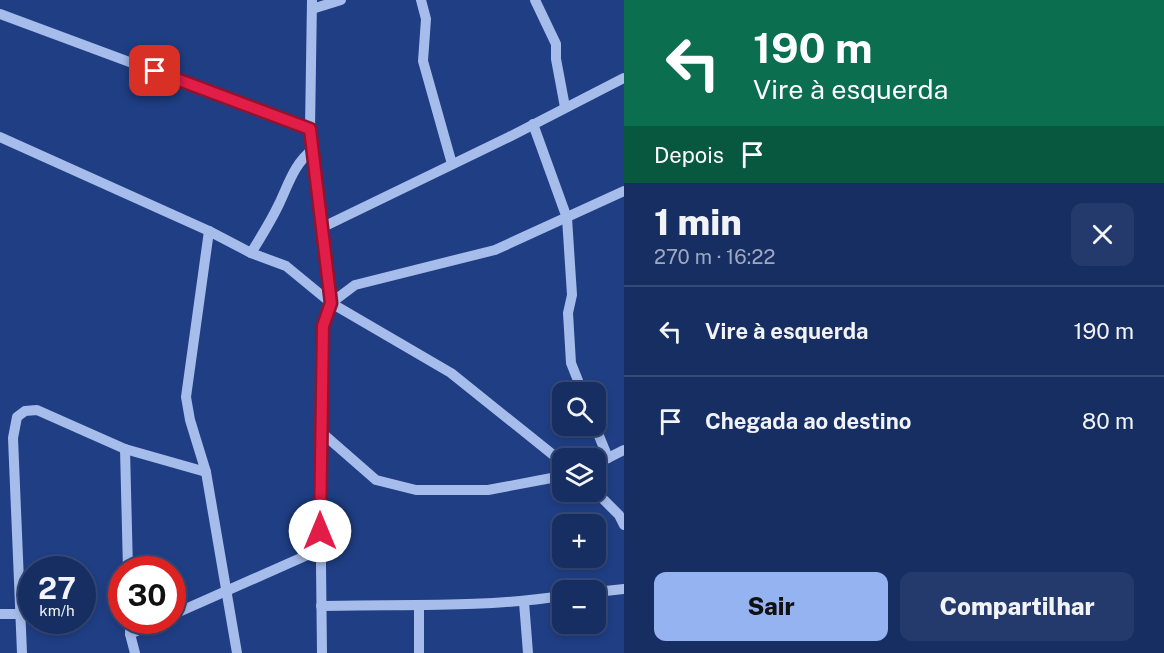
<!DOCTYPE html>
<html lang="pt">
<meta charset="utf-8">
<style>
:root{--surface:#172e63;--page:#243a6c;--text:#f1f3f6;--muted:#9ea8be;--line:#364a78;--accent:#95b2f1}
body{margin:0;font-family:"Public Sans",sans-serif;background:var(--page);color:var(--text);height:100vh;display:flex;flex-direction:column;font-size:22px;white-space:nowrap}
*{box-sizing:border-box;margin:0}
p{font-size:20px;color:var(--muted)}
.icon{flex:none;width:33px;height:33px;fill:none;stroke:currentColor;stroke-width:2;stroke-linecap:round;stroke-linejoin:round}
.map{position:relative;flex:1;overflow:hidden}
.side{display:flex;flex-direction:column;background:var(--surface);width:540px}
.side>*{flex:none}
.top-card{background:#0b6e4f;color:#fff;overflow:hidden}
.tools{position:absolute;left:552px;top:382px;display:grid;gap:12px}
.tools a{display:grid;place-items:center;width:54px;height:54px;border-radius:12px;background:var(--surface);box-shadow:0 3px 9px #0003,0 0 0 2px var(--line);font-size:30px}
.speed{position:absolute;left:18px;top:556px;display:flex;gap:12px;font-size:30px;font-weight:700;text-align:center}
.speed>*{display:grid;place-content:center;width:78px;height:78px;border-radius:50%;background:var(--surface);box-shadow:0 3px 9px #0003,0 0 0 2px var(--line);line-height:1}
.speed small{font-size:15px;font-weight:400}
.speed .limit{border:9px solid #d22;background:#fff;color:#111}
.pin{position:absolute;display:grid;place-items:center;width:51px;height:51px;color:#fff;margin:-26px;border-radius:12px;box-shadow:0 3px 9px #0006}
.me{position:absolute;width:66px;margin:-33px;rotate:0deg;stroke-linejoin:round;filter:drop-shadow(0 0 4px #0008)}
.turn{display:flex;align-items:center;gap:21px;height:126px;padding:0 30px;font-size:27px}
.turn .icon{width:78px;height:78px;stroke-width:2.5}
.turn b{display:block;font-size:42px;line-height:51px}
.then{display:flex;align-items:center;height:57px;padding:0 30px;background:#0003;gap:12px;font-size:22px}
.round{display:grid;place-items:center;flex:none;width:63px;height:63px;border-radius:12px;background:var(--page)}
.summary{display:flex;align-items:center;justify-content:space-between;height:102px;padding:0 30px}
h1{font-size:36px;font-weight:800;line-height:45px}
.action{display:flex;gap:12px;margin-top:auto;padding:12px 30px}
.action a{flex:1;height:69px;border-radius:12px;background:var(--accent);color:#111;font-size:24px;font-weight:800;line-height:69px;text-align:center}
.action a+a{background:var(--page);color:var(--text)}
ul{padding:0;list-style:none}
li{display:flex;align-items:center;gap:18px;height:90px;padding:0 30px;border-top:2px solid var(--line)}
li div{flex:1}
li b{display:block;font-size:22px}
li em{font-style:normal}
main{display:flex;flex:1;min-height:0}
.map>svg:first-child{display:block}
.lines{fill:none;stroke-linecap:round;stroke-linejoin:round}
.minor{stroke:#a6bcea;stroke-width:10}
.route-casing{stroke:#92132f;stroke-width:15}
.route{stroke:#e11d48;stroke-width:10}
</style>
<main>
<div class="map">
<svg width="624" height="653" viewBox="0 0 624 653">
<rect width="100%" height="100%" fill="#1f3e84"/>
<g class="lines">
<!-- minor -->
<g class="minor">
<path d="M 312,0 L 310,129 L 331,303 L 323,326 L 320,476 L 322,653"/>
<path d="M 421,0 L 426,19 L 423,61 L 452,164"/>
<path d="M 535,0 L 556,44 L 556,59 L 565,107"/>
<path d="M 312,9 L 341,0"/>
<path d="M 0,14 L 310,129"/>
<path d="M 533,124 L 567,218 L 572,295 L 568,313 L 571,363 L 583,393"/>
<path d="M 0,137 L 209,231 L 251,253 L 286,266 L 331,303 L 451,373 L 562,462"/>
<path d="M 321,228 L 509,137 L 624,78"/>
<path d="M 209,231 L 186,397 L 190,420 L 206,472 L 237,653"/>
<path d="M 251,253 C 261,237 271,221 279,204 C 289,183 294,164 313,149"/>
<path d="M 331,303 L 355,285 L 495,250 L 624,191"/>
<path d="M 595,426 L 608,458"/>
<path d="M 321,432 L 376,480 L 416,490 L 488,490 L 562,476"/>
<path d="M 125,449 L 128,570"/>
<path d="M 596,464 L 624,450"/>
<path d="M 596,492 L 619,515 L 624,525"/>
<path d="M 596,592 L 624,589"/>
<path d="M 524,602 L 528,653"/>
<path d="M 321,606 C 402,604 482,608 562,596"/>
<path d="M 419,606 L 419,653"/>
<path d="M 0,614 L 20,614"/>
<path d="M 172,615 L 321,549"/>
<path d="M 130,621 L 130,634 L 135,653"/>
<path d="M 130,634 L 159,621"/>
<path d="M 22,653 L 13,438 L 17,417 L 25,411 L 37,410 L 125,449 L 206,472"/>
</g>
</g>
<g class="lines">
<!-- route casing -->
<g class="route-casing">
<path id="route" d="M 155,71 L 310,129 L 331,303 L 323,326 L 320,531"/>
</g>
<!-- route -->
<use href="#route" class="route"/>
</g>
</svg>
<div class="tools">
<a><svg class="icon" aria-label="search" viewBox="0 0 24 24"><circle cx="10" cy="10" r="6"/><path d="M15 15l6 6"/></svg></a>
<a><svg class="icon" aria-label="layers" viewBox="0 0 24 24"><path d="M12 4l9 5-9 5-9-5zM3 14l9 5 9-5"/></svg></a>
<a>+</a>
<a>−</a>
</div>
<div class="speed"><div>27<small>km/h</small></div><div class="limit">30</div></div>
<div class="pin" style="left:155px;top:71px;background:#d93025"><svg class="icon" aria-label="arrive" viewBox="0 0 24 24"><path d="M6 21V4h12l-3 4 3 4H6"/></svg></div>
<svg class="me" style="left:320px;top:531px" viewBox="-20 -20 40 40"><circle r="19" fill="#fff"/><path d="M0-13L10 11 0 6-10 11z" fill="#e11d48"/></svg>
</div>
<section class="side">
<div class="top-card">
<div class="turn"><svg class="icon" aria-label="left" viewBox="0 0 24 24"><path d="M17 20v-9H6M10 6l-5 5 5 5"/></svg><div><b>190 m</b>Vire à esquerda</div></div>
<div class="then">Depois<svg class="icon" aria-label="arrive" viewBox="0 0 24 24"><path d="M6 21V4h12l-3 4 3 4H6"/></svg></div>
</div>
<div class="summary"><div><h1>1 min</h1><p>270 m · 16:22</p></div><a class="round"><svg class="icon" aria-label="close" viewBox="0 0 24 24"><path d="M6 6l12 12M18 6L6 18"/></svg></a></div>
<ul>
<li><svg class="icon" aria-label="left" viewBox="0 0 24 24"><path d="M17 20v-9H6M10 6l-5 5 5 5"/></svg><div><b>Vire à esquerda</b></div><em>190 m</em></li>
<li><svg class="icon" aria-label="arrive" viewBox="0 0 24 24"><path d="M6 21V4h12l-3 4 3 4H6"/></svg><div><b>Chegada ao destino</b></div><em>80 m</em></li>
</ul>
<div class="action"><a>Sair</a><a>Compartilhar</a></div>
</section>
</main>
